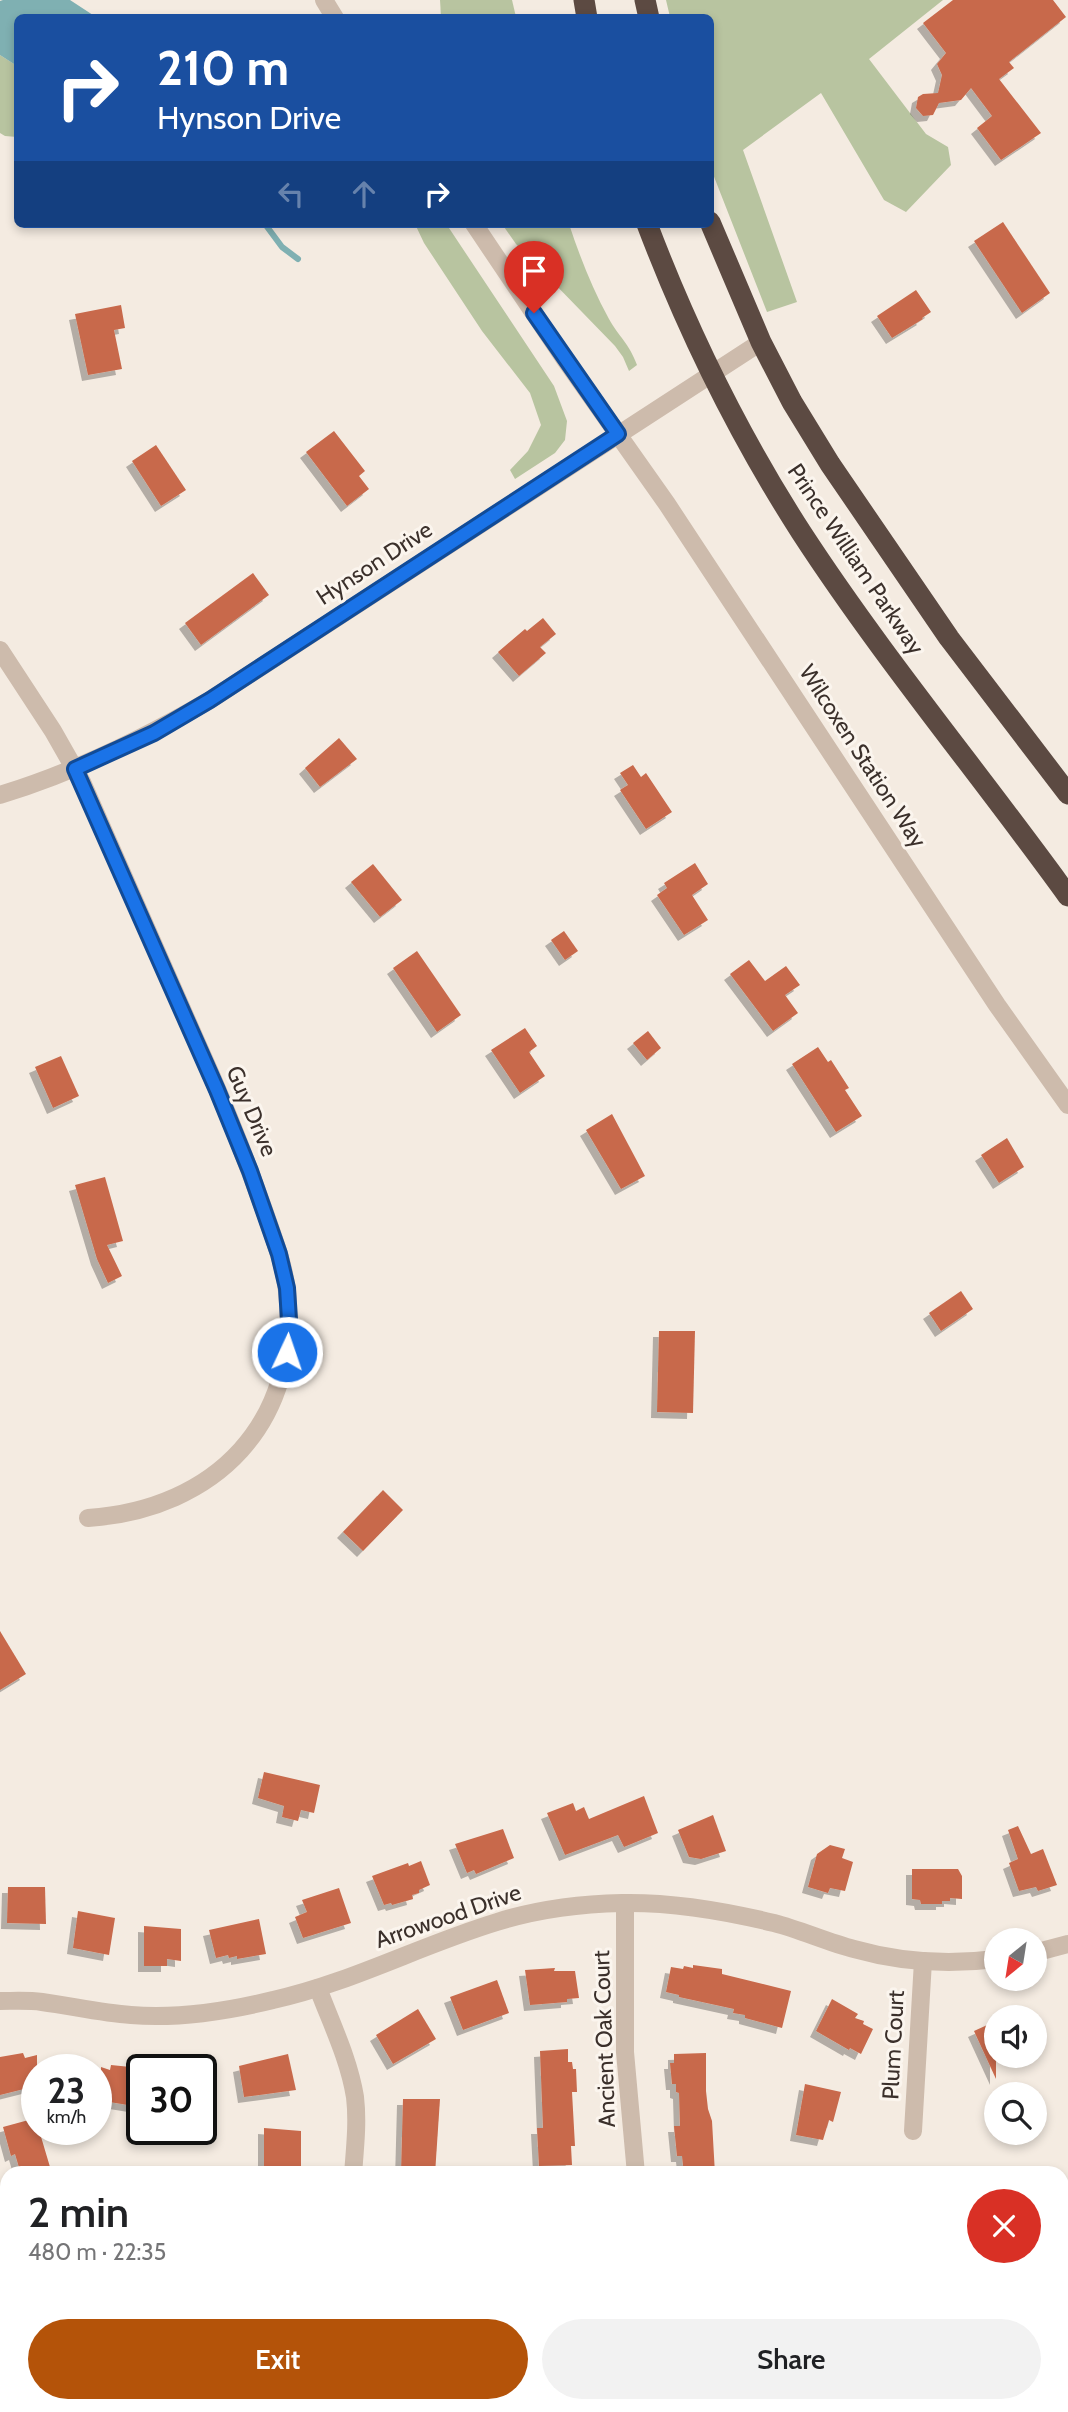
<!DOCTYPE html>
<meta charset="utf-8">
<style>
:root{--surface:#fff;--page:#f2f2f2;--text:#202124;--muted:#757577;--accent:#b45309}
body{margin:0;font-family:Cabin,sans-serif;background:var(--page);color:var(--text);height:100vh;display:flex;flex-direction:column;font-size:26px;white-space:nowrap}
*{box-sizing:border-box;margin:0}
p{font-size:23px;color:var(--muted)}
.icon{flex:none;width:38px;height:38px;fill:none;stroke:currentColor;stroke-width:2;stroke-linecap:round;stroke-linejoin:round}
.map{position:relative;flex:1;overflow:hidden}
.details{position:absolute;left:0px;top:2166px;width:1069px;height:247px;display:flex;flex-direction:column;background:var(--surface);border-radius:21px 21px 0 0;box-shadow:0 4px 10px #0003}
.details>*{flex:none}
.banner{position:absolute;left:14px;top:14px;width:700px;height:214px;border-radius:10px;box-shadow:0 4px 10px #0003;background:#1a4fa0;color:#fff;overflow:hidden}
.needle{width:46px;rotate:210deg}
.buttons{position:absolute;left:984px;top:1928px;display:grid;gap:14px}
.buttons a{display:grid;place-items:center;width:63px;height:63px;border-radius:50%;background:var(--surface);box-shadow:0 4px 10px #0003;font-size:35px}
.speed{position:absolute;left:21px;top:2054px;display:flex;gap:14px;font-size:35px;font-weight:700;text-align:center}
.speed>*{display:grid;place-content:center;width:91px;height:91px;border-radius:50%;background:var(--surface);box-shadow:0 4px 10px #0003;line-height:1}
.speed small{font-size:18px;font-weight:400}
.speed .limit{border:4px solid #111;border-radius:10px;background:#fff;color:#111}
.pin{position:absolute;display:grid;place-items:center;width:60px;height:60px;color:#fff;margin:-72px -30px;border-radius:50% 50% 50% 0;rotate:-45deg;box-shadow:0 0 7px #0007}
.pin .icon{rotate:45deg}
.me{position:absolute;width:77px;margin:-38px;rotate:3deg;stroke-linejoin:round;filter:drop-shadow(0 0 5px #0008)}
.turn{display:flex;align-items:center;gap:24px;height:147px;padding:0 28px;font-size:32px}
.turn .icon{width:91px;height:91px;stroke-width:2.5}
.turn b{display:block;font-size:49px;line-height:60px}
.lanes{display:flex;align-items:center;height:66px;padding:0 28px;background:#0003;justify-content:center;gap:35px;direction:ltr}
.lanes .off{opacity:.35}
.round{display:grid;place-items:center;flex:none;width:74px;height:74px;border-radius:37px;background:var(--page)}
.headline{display:flex;align-items:center;justify-content:space-between;height:119px;padding:0 28px}
h1{font-size:42px;font-weight:600;line-height:52px}
.primary-button{display:flex;gap:14px;margin-top:auto;padding:14px 28px}
.primary-button a{flex:1;height:80px;border-radius:42px;background:var(--accent);color:#fff;font-size:28px;font-weight:600;line-height:80px;text-align:center}
.primary-button a+a{background:var(--page);color:var(--text)}
.map>svg:first-child{display:block}
.green{fill:#b8c4a0}
.water{fill:#7fb0b2}
.lines{fill:none;stroke-linecap:round;stroke-linejoin:round}
.stream{stroke:#7fb0b2;stroke-width:6}
.building{fill:#c8694b;filter:url(#shadow)}
.street{stroke:#cdbbac;stroke-width:18}
.highway{stroke:#5c4a42;stroke-width:21}
.route-casing{stroke:#114b97;stroke-width:18}
.route{stroke:#1a73e8;stroke-width:12}
.labels{text-anchor:middle;dominant-baseline:central;stroke-width:6;stroke-linejoin:round;paint-order:stroke}
.street-label{font-size:23px;fill:#3b302b;stroke:#fbf5ee}
</style>
<div class="map">
<svg width="1068" height="2412" viewBox="0 0 1068 2412">
<defs>
<filter id="shadow"><feDropShadow dx="-6" dy="6" stdDeviation="0" flood-color="#0004"/></filter>
</defs>
<rect width="100%" height="100%" fill="#f4ebe1"/>
<!-- green -->
<g class="green">
<path d="M 440,0 L 512,0 L 516,17 L 441,17 Z"/>
<path d="M 666,0 L 943,0 L 869,59 L 926,134 L 948,147 L 951,165 L 906,212 L 884,200 L 821,93 L 743,150 L 797,302 L 767,312 L 711,169 L 710,18 L 670,17 Z"/>
<path d="M 0,55 L 17,66 L 17,137 L 5,136 L 0,133 Z"/>
<path d="M 415,224 L 444,224 L 449,228 L 554,386 L 567,421 L 565,440 L 555,453 L 515,479 L 510,470 L 528,451 L 541,425 L 530,393 L 482,331 L 424,243 Z"/>
<path d="M 502,224 L 569,224 C 580,257 592,288 609,319 C 619,337 629,343 637,365 L 629,371 L 623,357 L 615,346 L 516,244 Z"/>
</g>
<!-- water -->
<path class="water" d="M 3,0 L 70,0 L 96,17 L 18,18 L 17,66 L 0,55 L 0,1 Z"/>
<g class="lines">
<!-- stream -->
<path class="stream" d="M 265,224 L 282,247 L 298,259"/>
</g>
<!-- building -->
<g class="building">
<path d="M 953,0 L 1053,0 L 1066,17 L 1009,62 L 1014,68 L 999,79 L 1041,133 L 1001,160 L 977,128 L 992,116 L 971,88 L 961,100 L 939,103 L 933,115 L 923,116 L 916,108 L 918,97 L 923,94 L 938,93 L 942,75 L 937,64 L 946,53 L 923,23 Z"/>
<path d="M 1003,222 L 1050,293 L 1022,313 L 974,241 Z"/>
<path d="M 916,290 L 931,312 L 922,318 L 923,319 L 892,338 L 877,316 Z"/>
<path d="M 121,305 L 125,328 L 114,330 L 122,369 L 88,375 L 75,314 Z"/>
<path d="M 334,431 L 365,471 L 359,476 L 369,489 L 347,506 L 306,452 Z"/>
<path d="M 156,445 L 186,490 L 161,506 L 132,461 Z"/>
<path d="M 253,573 L 269,595 L 201,645 L 185,623 Z"/>
<path d="M 543,618 L 556,634 L 540,647 L 546,653 L 519,676 L 498,652 L 525,629 L 527,631 Z"/>
<path d="M 339,738 L 357,759 L 320,787 L 305,768 Z"/>
<path d="M 633,765 L 641,777 L 646,773 L 672,812 L 646,829 L 620,790 L 628,785 L 620,773 Z"/>
<path d="M 695,863 L 708,884 L 692,895 L 708,920 L 684,935 L 657,895 L 667,888 L 664,883 Z"/>
<path d="M 373,864 L 402,900 L 380,917 L 351,882 Z"/>
<path d="M 564,931 L 578,951 L 565,960 L 551,940 Z"/>
<path d="M 417,951 L 461,1015 L 437,1032 L 393,968 Z"/>
<path d="M 749,960 L 765,981 L 786,966 L 800,985 L 785,995 L 798,1013 L 773,1031 L 730,974 Z"/>
<path d="M 525,1028 L 537,1046 L 529,1052 L 545,1076 L 520,1093 L 491,1050 Z"/>
<path d="M 648,1031 L 661,1048 L 647,1060 L 633,1043 Z"/>
<path d="M 818,1047 L 828,1062 L 831,1060 L 849,1088 L 845,1090 L 862,1116 L 836,1132 L 792,1064 Z"/>
<path d="M 61,1056 L 79,1096 L 53,1108 L 35,1067 Z"/>
<path d="M 612,1114 L 645,1176 L 621,1189 L 586,1130 Z"/>
<path d="M 1007,1138 L 1024,1167 L 999,1183 L 981,1155 Z"/>
<path d="M 105,1177 L 123,1241 L 107,1245 L 122,1276 L 108,1283 L 97,1259 L 75,1185 Z"/>
<path d="M 961,1291 L 973,1309 L 941,1331 L 929,1313 Z"/>
<path d="M 659,1331 L 695,1331 L 693,1413 L 657,1412 Z"/>
<path d="M 383,1490 L 403,1510 L 363,1551 L 343,1532 Z"/>
<path d="M 0,1631 L 26,1674 L 0,1690 Z"/>
<path d="M 264,1772 L 320,1785 L 314,1813 L 301,1810 L 298,1821 L 282,1817 L 284,1806 L 258,1798 Z"/>
<path d="M 644,1796 L 658,1833 L 624,1847 L 618,1835 L 565,1855 L 547,1813 L 573,1803 L 576,1811 L 584,1807 L 589,1819 Z"/>
<path d="M 713,1815 L 726,1851 L 701,1859 L 689,1857 L 678,1830 Z"/>
<path d="M 1018,1826 L 1031,1854 L 1043,1849 L 1057,1885 L 1038,1891 L 1036,1887 L 1019,1891 L 1009,1863 L 1018,1859 L 1008,1830 Z"/>
<path d="M 503,1829 L 514,1858 L 476,1874 L 474,1870 L 467,1873 L 455,1844 Z"/>
<path d="M 830,1845 L 845,1849 L 842,1858 L 853,1862 L 845,1891 L 830,1888 L 828,1893 L 808,1887 L 817,1854 Z"/>
<path d="M 421,1861 L 430,1885 L 419,1890 L 419,1893 L 412,1895 L 413,1899 L 392,1905 L 391,1903 L 384,1905 L 372,1876 L 408,1863 L 409,1866 Z"/>
<path d="M 912,1869 L 958,1869 L 962,1876 L 962,1899 L 950,1898 L 950,1901 L 942,1901 L 942,1904 L 921,1904 L 920,1900 L 912,1899 Z"/>
<path d="M 8,1887 L 45,1887 L 46,1924 L 7,1923 Z"/>
<path d="M 339,1888 L 351,1923 L 303,1938 L 295,1917 L 307,1912 L 302,1900 Z"/>
<path d="M 78,1911 L 115,1918 L 109,1955 L 73,1948 Z"/>
<path d="M 259,1919 L 266,1954 L 237,1959 L 237,1956 L 229,1958 L 228,1955 L 216,1958 L 209,1930 Z"/>
<path d="M 144,1926 L 181,1929 L 181,1961 L 167,1959 L 167,1966 L 144,1966 Z"/>
<path d="M 693,1965 L 722,1969 L 722,1974 L 791,1991 L 782,2028 L 745,2018 L 745,2015 L 733,2013 L 734,2009 L 679,1997 L 679,1995 L 666,1992 L 671,1967 L 683,1969 L 684,1966 L 693,1968 Z"/>
<path d="M 555,1968 L 554,1971 L 575,1971 L 579,1998 L 567,1999 L 567,2002 L 530,2005 L 525,1970 Z"/>
<path d="M 497,1980 L 509,2013 L 463,2030 L 450,1997 Z"/>
<path d="M 832,1999 L 858,2014 L 855,2018 L 864,2021 L 863,2024 L 873,2029 L 861,2054 L 850,2048 L 849,2050 L 816,2031 Z"/>
<path d="M 418,2009 L 436,2039 L 393,2064 L 376,2035 Z"/>
<path d="M 996,2021 L 996,2079 L 974,2031 Z"/>
<path d="M 568,2049 L 568,2062 L 572,2062 L 573,2069 L 576,2069 L 577,2092 L 572,2092 L 575,2146 L 571,2146 L 572,2165 L 539,2166 L 537,2128 L 543,2128 L 540,2051 Z"/>
<path d="M 23,2053 L 25,2058 L 37,2055 L 37,2082 L 32,2084 L 32,2087 L 0,2095 L 0,2057 Z"/>
<path d="M 706,2053 L 706,2091 L 708,2109 L 712,2121 L 715,2174 L 684,2174 L 682,2156 L 677,2156 L 674,2126 L 680,2126 L 679,2093 L 676,2092 L 676,2084 L 672,2084 L 670,2063 L 674,2063 L 674,2054 Z"/>
<path d="M 288,2054 L 296,2090 L 244,2097 L 239,2066 Z"/>
<path d="M 111,2065 L 140,2068 L 134,2106 L 97,2100 L 96,2070 L 101,2071 L 101,2067 L 110,2070 Z"/>
<path d="M 805,2084 L 841,2092 L 833,2122 L 829,2120 L 823,2140 L 796,2135 Z"/>
<path d="M 403,2099 L 440,2099 L 435,2174 L 401,2174 Z"/>
<path d="M 36,2118 L 37,2130 L 39,2130 L 50,2167 L 21,2174 L 15,2154 L 11,2156 L 3,2127 Z"/>
<path d="M 264,2128 L 301,2131 L 301,2169 L 264,2166 Z"/>
</g>
<g class="lines">
<!-- street -->
<g class="street">
<path d="M 324,0 L 335,18"/>
<path d="M 474,224 L 564,358 L 667,504 L 997,1005 L 1068,1105"/>
<path d="M 0,650 L 53,731 L 82,782 C 125,881 169,979 212,1077 C 231,1121 248,1165 264,1210 C 273,1236 284,1264 287,1291 C 301,1422 216,1509 88,1518"/>
<path d="M 0,795 C 75,772 143,739 210,700 L 761,342"/>
<path d="M 625,1903 L 625,2052 L 636,2174"/>
<path d="M 1034,1953 L 1068,1944"/>
<path d="M 318,1988 C 331,2023 349,2059 355,2097 C 358,2122 355,2148 353,2174"/>
<path d="M 0,2001 C 14,2001 28,2000 42,2002 C 72,2006 101,2013 131,2015 C 178,2019 228,2011 273,2000 C 350,1983 421,1945 497,1922 C 538,1909 579,1904 622,1903 C 673,1902 725,1911 774,1923 C 801,1930 827,1942 854,1949 C 900,1962 949,1965 996,1959"/>
<path d="M 913,2131 L 923,1961"/>
<path d="M 0,2246 L 7,2258"/>
<path d="M 88,2406 L 92,2412"/>
</g>
<!-- highway -->
<g class="highway">
<path d="M 584,0 L 587,18"/>
<path d="M 645,0 L 649,18"/>
<path d="M 710,222 L 761,342 L 792,402 L 830,464 L 949,638 L 1068,794"/>
<path d="M 647,224 C 688,332 738,434 801,532 C 883,658 980,774 1068,896"/>
</g>
</g>
<g class="lines">
<!-- route casing -->
<g class="route-casing">
<path id="route" d="M 287,1352 L 289,1320 L 287,1288 L 279,1254 L 250,1171 L 217,1090 L 75,769 L 154,733 L 210,700 L 618,434 L 534,313"/>
</g>
<!-- route -->
<use href="#route" class="route"/>
</g>
<g class="labels">
<!-- street labels -->
<g class="street-label">
<text transform="translate(856 559) rotate(56)">Prince William Parkway</text>
<text transform="translate(374 563) rotate(-33)">Hynson Drive</text>
<text transform="translate(863 756) rotate(57)">Wilcoxen Station Way</text>
<text transform="translate(252 1111) rotate(67)">Guy Drive</text>
<text transform="translate(448 1916) rotate(-19)">Arrowood Drive</text>
<text transform="translate(604 2039) rotate(-92)">Ancient Oak Court</text>
<text transform="translate(893 2045) rotate(-87)">Plum Court</text>
</g>
</g>
</svg>
<div class="buttons">
<a><svg class="needle" viewBox="-14 -14 28 28"><path d="M0-13l5 13h-10z" fill="#e53935"/><path d="M0 13l5-13h-10z" fill="#757577"/></svg></a>
<a><svg class="icon" aria-label="sound" viewBox="0 0 24 24"><path d="M4 9h4l5-4v14l-5-4H4zM17 9q2 3 0 6"/></svg></a>
<a><svg class="icon" aria-label="search" viewBox="0 0 24 24"><circle cx="10" cy="10" r="6"/><path d="M15 15l6 6"/></svg></a>
</div>
<div class="speed"><div>23<small>km/h</small></div><div class="limit">30</div></div>
<div class="pin" style="left:534px;top:313px;background:#d93025"><svg class="icon" aria-label="arrive" viewBox="0 0 24 24"><path d="M6 21V4h12l-3 4 3 4H6"/></svg></div>
<svg class="me" style="left:287px;top:1352px" viewBox="-20 -20 40 40"><circle r="17" fill="#1a73e8" stroke="#fff" stroke-width="3"/><path d="M0-11L8 9 0 5-8 9z" fill="#fff"/></svg>
<div class="banner">
<div class="turn"><svg class="icon" aria-label="right" viewBox="0 0 24 24"><path d="M7 20v-9h11M14 6l5 5-5 5"/></svg><div><b>210 m</b>Hynson Drive</div></div>
<div class="lanes"><svg class="icon off" aria-label="left" viewBox="0 0 24 24"><path d="M17 20v-9H6M10 6l-5 5 5 5"/></svg><svg class="icon off" aria-label="ahead" viewBox="0 0 24 24"><path d="M12 20V5M6 11l6-6 6 6"/></svg><svg class="icon" aria-label="right" viewBox="0 0 24 24"><path d="M7 20v-9h11M14 6l5 5-5 5"/></svg></div>
</div>
<section class="details">
<div class="headline"><div><h1>2 min</h1><p>480 m · 22:35</p></div><a class="round" style="background:#d93025;color:#fff"><svg class="icon" aria-label="close" viewBox="0 0 24 24"><path d="M6 6l12 12M18 6L6 18"/></svg></a></div>
<div class="primary-button"><a>Exit</a><a>Share</a></div>
</section>
</div>
